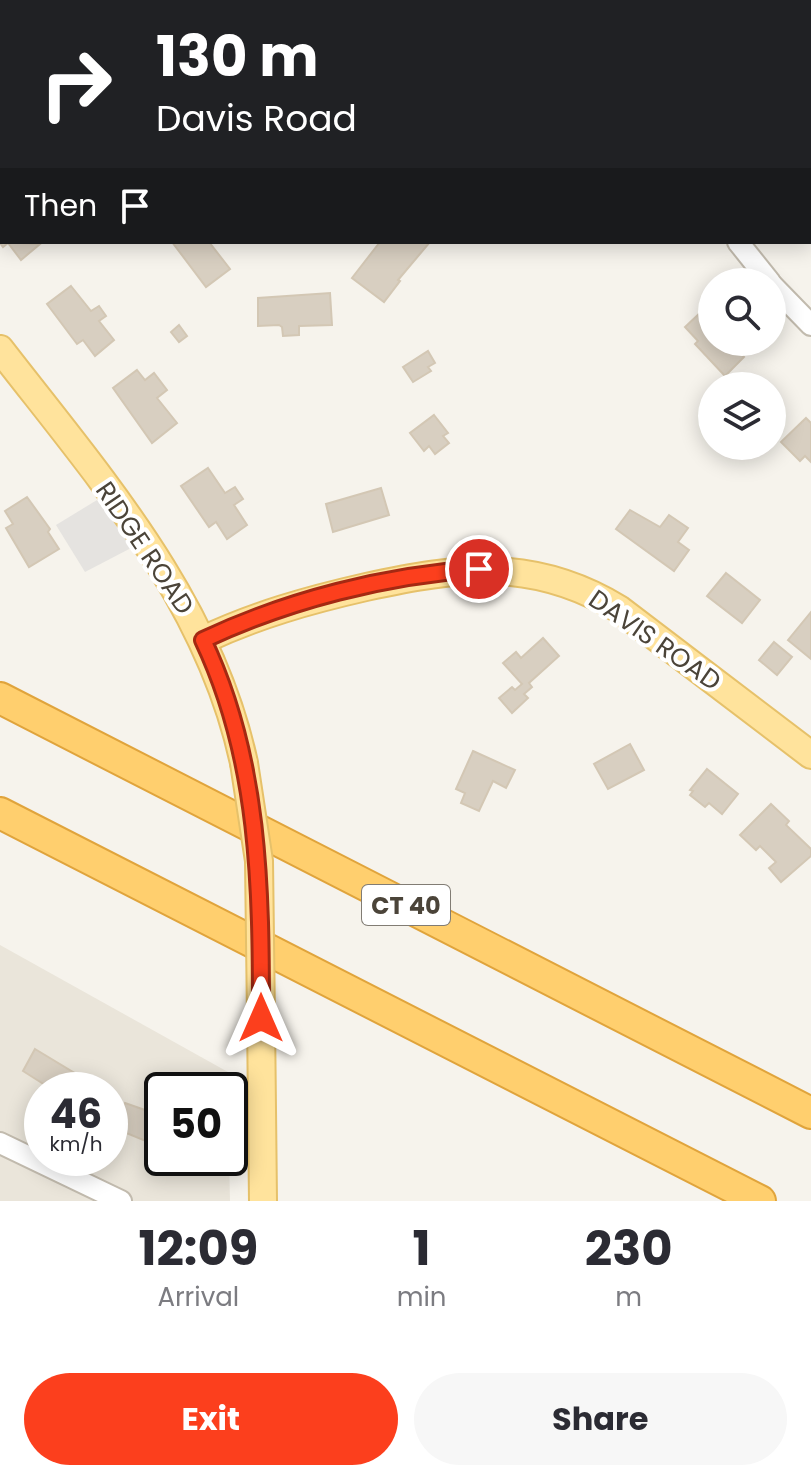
<!DOCTYPE html>
<style>
:root{--surface:#fff;--page:#f7f7f7;--text:#2b2b33;--muted:#7c7c81;--accent:#fc3f1d}
body{margin:0;font-family:Poppins,sans-serif;background:var(--page);color:var(--text);height:100vh;display:flex;flex-direction:column;font-size:30px;white-space:nowrap}
*{box-sizing:border-box;margin:0}
p{font-size:26px;color:var(--muted)}
.icon{flex:none;width:44px;height:44px;fill:none;stroke:currentColor;stroke-width:2;stroke-linecap:round;stroke-linejoin:round}
.map{position:relative;height:1201px;overflow:hidden}
.drawer{display:flex;flex-direction:column;background:var(--surface);flex:1}
.drawer>*{flex:none}
.guide{position:absolute;left:0px;top:0px;width:812px;height:244px;box-shadow:0 4px 20px #0003;background:#202124;color:#fff;overflow:hidden}
.tools{position:absolute;left:698px;top:268px;display:grid;gap:16px}
.tools a{display:grid;place-items:center;width:88px;height:88px;border-radius:50%;background:var(--surface);box-shadow:0 4px 20px #0003;font-size:40px}
.speed{position:absolute;left:24px;top:1072px;display:flex;gap:16px;font-size:40px;font-weight:700;text-align:center}
.speed>*{display:grid;place-content:center;width:104px;height:104px;border-radius:50%;background:var(--surface);box-shadow:0 4px 20px #0003;line-height:1}
.speed small{font-size:20px;font-weight:400}
.speed .limit{border:4px solid #111;border-radius:12px;background:#fff;color:#111}
.pin{position:absolute;display:grid;place-items:center;width:68px;height:68px;color:#fff;margin:-34px;border:4px solid #fff;border-radius:50%;box-shadow:0 2px 8px #0007}
.me{position:absolute;width:88px;margin:-44px;rotate:0deg;stroke-linejoin:round;filter:drop-shadow(0 0 6px #0008)}
.turn{display:flex;align-items:center;gap:28px;height:168px;padding:0 24px;font-size:36px}
.turn .icon{width:104px;height:104px;stroke-width:2.5}
.turn b{display:block;font-size:56px;line-height:68px}
.then{display:flex;align-items:center;height:76px;padding:0 24px;background:#0003;gap:16px;font-size:30px}
.eta{display:flex;justify-content:space-evenly;align-items:center;height:136px;text-align:center}
.eta b{font-size:48px;font-weight:700;line-height:56px}
.primary-button{display:flex;gap:16px;margin-top:auto;padding:16px 24px}
.primary-button a{flex:1;height:92px;border-radius:48px;background:var(--accent);color:#fff;font-size:32px;font-weight:700;line-height:92px;text-align:center}
.primary-button a+a{background:var(--page);color:var(--text)}
.map>svg:first-child{display:block}
.residential{fill:#eae5da;fill-rule:evenodd}
.parking{fill:#e5e3e0}
.building{fill:#d8cfc1;stroke:#d3c7b4;stroke-width:2}
.lines{fill:none;stroke-linecap:round;stroke-linejoin:round}
.minor-casing{stroke:#c2bbae;stroke-width:24}
.major-casing{stroke:#e6c16a;stroke-width:30}
.highway-casing{stroke:#e0a43c;stroke-width:34}
.minor{stroke:#fff;stroke-width:20}
.major{stroke:#ffe39c;stroke-width:26}
.highway{stroke:#ffcf6e;stroke-width:30}
.major-bridge-casing{stroke:#e6c16a;stroke-width:30;stroke-linecap:butt}
.major-bridge{stroke:#ffe39c;stroke-width:26}
.route-casing{stroke:#a42913;stroke-width:20}
.route{stroke:#fc3f1d;stroke-width:14}
.labels{text-anchor:middle;dominant-baseline:central;stroke-width:8;stroke-linejoin:round;paint-order:stroke}
.shield{fill:#fff;stroke:#817c74;stroke-width:2}
.shield-label{font-size:24px;font-weight:bold;fill:#4b4439}
.street-label{font-size:26px;fill:#4b4439;stroke:#fff}
</style>
<div class="map">
<svg width="811" height="1201" viewBox="0 0 811 1201">
<rect width="100%" height="100%" fill="#f6f3ec"/>
<!-- residential -->
<path class="residential" d="M 0,945 L 228,1072 L 228,1090 L 162,1090 L 162,1158 L 229,1158 L 230,1201 L 0,1201 ZM 42,1090 L 110,1090 L 110,1158 L 42,1158 Z"/>
<!-- parking -->
<path class="parking" d="M 97,500 L 133,547 L 85,572 L 56,525 Z"/>
<!-- building -->
<g class="building">
<path d="M 0,194 L 2,242 L 40,244 L 21,260 L 8,243 L 3,247 L 0,243 Z"/>
<path d="M 172,242 L 209,242 L 230,269 L 206,287 Z"/>
<path d="M 380,242 L 430,242 L 398,280 L 400,281 L 384,302 L 352,278 Z"/>
<path d="M 71,286 L 91,311 L 99,306 L 106,316 L 99,321 L 114,340 L 95,356 L 83,340 L 77,344 L 47,304 Z"/>
<path d="M 330,293 L 332,325 L 299,326 L 299,335 L 283,336 L 282,327 L 279,325 L 258,326 L 258,298 Z"/>
<path d="M 701,312 L 712,324 L 712,342 L 730,342 L 744,357 L 725,376 L 695,344 L 698,341 L 685,327 Z"/>
<path d="M 179,325 L 187,336 L 179,342 L 171,332 Z"/>
<path d="M 428,351 L 435,363 L 428,367 L 431,371 L 413,382 L 403,367 Z"/>
<path d="M 137,370 L 145,380 L 154,373 L 167,390 L 157,398 L 177,423 L 152,443 L 113,388 Z"/>
<path d="M 434,415 L 448,433 L 443,436 L 449,443 L 435,454 L 429,446 L 424,451 L 410,433 Z"/>
<path d="M 806,418 L 811,423 L 811,462 L 805,456 L 800,461 L 781,442 Z"/>
<path d="M 208,468 L 225,493 L 235,487 L 243,499 L 234,505 L 247,525 L 227,539 L 216,522 L 209,527 L 181,486 Z"/>
<path d="M 381,488 L 389,515 L 333,532 L 326,504 Z"/>
<path d="M 27,497 L 50,529 L 48,532 L 59,549 L 29,567 L 6,528 L 13,524 L 5,511 Z"/>
<path d="M 630,510 L 660,527 L 669,515 L 688,528 L 678,542 L 689,550 L 674,571 L 616,529 Z"/>
<path d="M 726,573 L 760,600 L 742,623 L 707,596 Z"/>
<path d="M 811,612 L 811,659 L 788,640 Z"/>
<path d="M 543,638 L 559,656 L 529,683 L 532,687 L 524,694 L 528,698 L 512,713 L 499,698 L 512,687 L 515,690 L 522,684 L 503,663 L 516,652 L 521,658 Z"/>
<path d="M 774,642 L 792,657 L 777,675 L 759,660 Z"/>
<path d="M 630,744 L 644,770 L 608,789 L 594,764 Z"/>
<path d="M 473,751 L 515,770 L 506,788 L 493,781 L 479,811 L 461,803 L 465,793 L 456,789 Z"/>
<path d="M 707,769 L 738,794 L 722,814 L 709,803 L 705,807 L 690,795 L 693,791 L 690,790 Z"/>
<path d="M 771,804 L 789,821 L 786,825 L 811,849 L 811,856 L 781,882 L 769,868 L 776,862 L 760,846 L 756,850 L 740,835 Z"/>
<path d="M 35,1049 L 86,1080 L 81,1090 L 53,1090 L 23,1071 Z"/>
<path d="M 125,1103 L 162,1116 L 162,1141 L 155,1138 L 153,1144 L 114,1128 Z"/>
</g>
<g class="lines">
<!-- minor casing -->
<g class="minor-casing">
<g id="minor">
<path d="M 152,0 L 154,2"/>
<path d="M 616,0 L 617,2"/>
<path d="M 738,242 L 770,282"/>
<path d="M 772,285 L 811,325"/>
<path d="M 0,1143 L 121,1201"/>
</g>
</g>
<!-- major casing -->
<g class="major-casing">
<g id="major">
<path d="M 0,349 C 99,477 209,600 244,763"/>
<path d="M 203,640 C 256,615 309,600 366,587 C 458,567 534,557 619,609 L 811,755"/>
<path d="M 261,1018 L 263,1201"/>
</g>
</g>
<!-- highway casing -->
<g class="highway-casing">
<g id="highway">
<path d="M 0,698 L 811,1113"/>
<path d="M 0,813 L 760,1201"/>
</g>
</g>
<!-- minor -->
<use href="#minor" class="minor"/>
<!-- major -->
<use href="#major" class="major"/>
<!-- highway -->
<use href="#highway" class="highway"/>
<!-- major-bridge casing -->
<g class="major-bridge-casing">
<path id="major-bridge" d="M 244,763 L 259,861 L 261,1018"/>
</g>
<!-- major-bridge -->
<use href="#major-bridge" class="major-bridge"/>
</g>
<g class="lines">
<!-- route casing -->
<g class="route-casing">
<path id="route" d="M 261,1018 C 261,888 260,760 203,640 C 288,600 386,575 479,569"/>
</g>
<!-- route -->
<use href="#route" class="route"/>
</g>
<g class="labels">
<!-- shield labels -->
<rect class="shield" x="362" y="885" width="88" height="40" rx="6"/>
<g class="shield-label">
<text x="406" y="905">CT 40</text>
</g>
<!-- street labels -->
<g class="street-label">
<text transform="translate(145 548) rotate(56)">RIDGE ROAD</text>
<text transform="translate(655 640) rotate(35)">DAVIS ROAD</text>
</g>
</g>
</svg>
<div class="tools">
<a><svg class="icon" aria-label="search" viewBox="0 0 24 24"><circle cx="10" cy="10" r="6"/><path d="M15 15l6 6"/></svg></a>
<a><svg class="icon" aria-label="layers" viewBox="0 0 24 24"><path d="M12 4l9 5-9 5-9-5zM3 14l9 5 9-5"/></svg></a>
</div>
<div class="speed"><div>46<small>km/h</small></div><div class="limit">50</div></div>
<div class="pin" style="left:479px;top:569px;background:#d93025"><svg class="icon" aria-label="arrive" viewBox="0 0 24 24"><path d="M6 21V4h12l-3 4 3 4H6"/></svg></div>
<svg class="me" style="left:261px;top:1018px" viewBox="-20 -20 40 40"><path d="M0-17L14 15 0 8-14 15z" fill="#fc3f1d" stroke="#fff" stroke-width="4"/></svg>
<div class="guide">
<div class="turn"><svg class="icon" aria-label="right" viewBox="0 0 24 24"><path d="M7 20v-9h11M14 6l5 5-5 5"/></svg><div><b>130 m</b>Davis Road</div></div>
<div class="then">Then<svg class="icon" aria-label="arrive" viewBox="0 0 24 24"><path d="M6 21V4h12l-3 4 3 4H6"/></svg></div>
</div>
</div>
<section class="drawer">
<div class="eta">
<div><b>12:09</b><p>Arrival</p></div>
<div><b>1</b><p>min</p></div>
<div><b>230</b><p>m</p></div>
</div>
<div class="primary-button"><a>Exit</a><a>Share</a></div>
</section>
